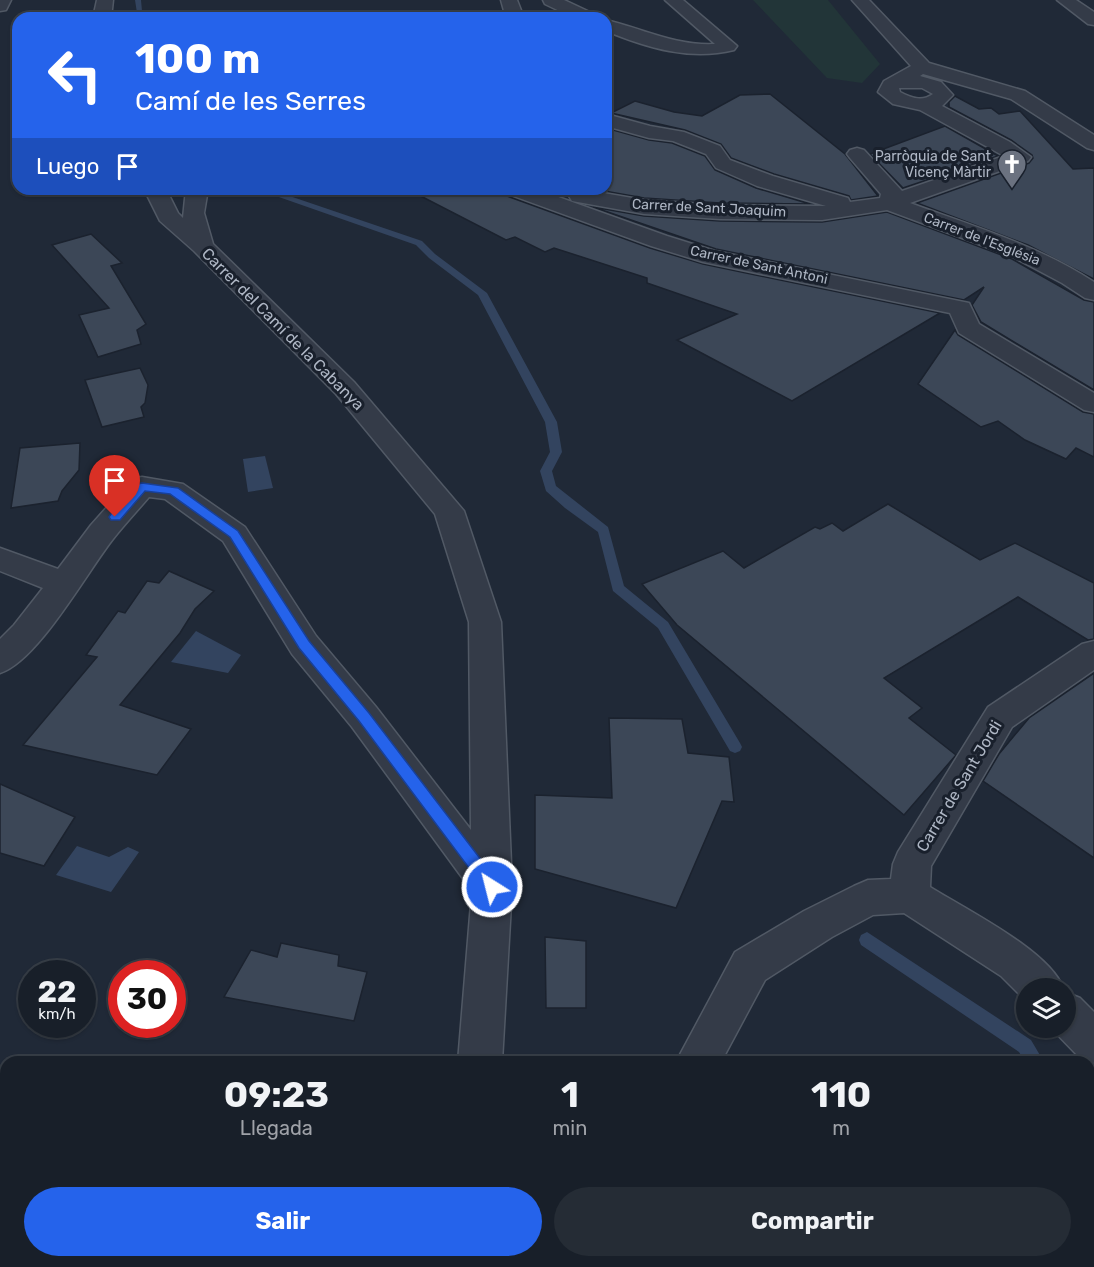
<!DOCTYPE html>
<html lang="es">
<meta charset="utf-8">
<style>
:root{--surface:#181f29;--page:#252c35;--text:#f1f3f6;--muted:#9fa2a8;--line:#363d46;--accent:#2563eb}
body{margin:0;font-family:Rubik,sans-serif;background:var(--page);color:var(--text);height:100vh;display:flex;flex-direction:column;font-size:22px;white-space:nowrap}
*{box-sizing:border-box;margin:0}
p{font-size:20px;color:var(--muted)}
.icon{flex:none;width:33px;height:33px;fill:none;stroke:currentColor;stroke-width:2;stroke-linecap:round;stroke-linejoin:round}
.map{position:relative;flex:1;overflow:hidden}
.side{position:absolute;left:0px;top:1056px;width:1095px;height:212px;display:flex;flex-direction:column;background:var(--surface);border-radius:18px 18px 0 0;box-shadow:0 2px 4px #0004,0 0 0 2px var(--line)}
.side>*{flex:none}
.banner{position:absolute;left:12px;top:12px;width:600px;height:183px;border-radius:18px;box-shadow:0 2px 4px #0004,0 0 0 2px var(--line);background:#2563eb;color:#fff;overflow:hidden}
.fabs{position:absolute;left:1016px;top:978px;display:grid;gap:12px}
.fabs a{display:grid;place-items:center;width:60px;height:60px;border-radius:50%;background:var(--surface);box-shadow:0 2px 4px #0004,0 0 0 2px var(--line);font-size:30px}
.speed{position:absolute;left:18px;top:960px;display:flex;gap:12px;font-size:30px;font-weight:700;text-align:center}
.speed>*{display:grid;place-content:center;width:78px;height:78px;border-radius:50%;background:var(--surface);box-shadow:0 2px 4px #0004,0 0 0 2px var(--line);line-height:1}
.speed small{font-size:15px;font-weight:400}
.speed .limit{border:9px solid #d22;background:#fff;color:#111}
.pin{position:absolute;display:grid;place-items:center;width:51px;height:51px;color:#fff;margin:-62px -26px;border-radius:50% 50% 50% 0;rotate:-45deg;box-shadow:0 0 6px #0007}
.pin .icon{rotate:45deg}
.me{position:absolute;width:66px;margin:-33px;rotate:324deg;stroke-linejoin:round;filter:drop-shadow(0 0 4px #0008)}
.turn{display:flex;align-items:center;gap:21px;height:126px;padding:0 24px;font-size:27px}
.turn .icon{width:78px;height:78px;stroke-width:2.5}
.turn b{display:block;font-size:42px;line-height:51px}
.then{display:flex;align-items:center;height:57px;padding:0 24px;background:#0003;gap:12px;font-size:22px}
.eta{display:flex;justify-content:space-evenly;align-items:center;height:102px;text-align:center}
.eta b{font-size:36px;font-weight:700;line-height:42px}
.action{display:flex;gap:12px;margin-top:auto;padding:12px 24px}
.action a{flex:1;height:69px;border-radius:36px;background:var(--accent);color:#fff;font-size:24px;font-weight:700;line-height:69px;text-align:center}
.action a+a{background:var(--page);color:var(--text)}
.map>svg:first-child{display:block}
.green{fill:#223538}
.water{fill:#33445f}
.lines{fill:none;stroke-linecap:round;stroke-linejoin:round}
.stream{fill:#33445f;fill-rule:evenodd}
.building{fill:#3c4757;stroke:#1b222e;stroke-width:1.5}
.minor-casing{stroke:#515965;stroke-width:3}
.minor{fill:#343b48;fill-rule:evenodd}
.route{fill:#2563eb;stroke:#184099;stroke-width:1.5}
.labels{text-anchor:middle;dominant-baseline:central;stroke-width:6;stroke-linejoin:round;paint-order:stroke}
.far-poi-label{font-size:14px;fill:#aeb6c4;stroke:#19202c;text-anchor:end}
.far-street-label{font-size:14px;fill:#aeb6c4;stroke:#19202c}
.street-label{font-size:16px;fill:#aeb6c4;stroke:#19202c}
</style>
<div class="map">
<svg width="1094" height="1267" viewBox="0 0 1094 1267">
<rect width="100%" height="100%" fill="#202937"/>
<!-- green -->
<path class="green" d="M 753,0 L 828,0 L 880,64 L 862,83 L 827,78 Z"/>
<!-- water -->
<g class="water">
<path d="M 265,456 L 273,488 L 248,492 L 243,459 Z"/>
<path d="M 196,631 L 241,655 L 228,673 L 171,662 Z"/>
<path d="M 77,846 L 109,857 L 128,847 L 139,852 L 111,892 L 56,875 Z"/>
</g>
<g class="lines">
<!-- stream -->
<g class="stream">
<path d="M 135,0 L 141,0 L 142,11 L 150,18 L 142,18 L 137,13 Z"/>
<path d="M 256,189 L 269,189 L 422,241 L 435,254 L 487,293 L 557,422 L 562,452 L 552,471 L 556,486 L 608,527 L 624,586 L 668,622 L 740,743 L 742,747 L 740,751 L 735,753 L 730,751 L 658,628 L 613,591 L 598,532 L 565,508 L 546,491 L 540,471 L 550,452 L 545,422 L 478,295 L 429,258 L 416,245 Z"/>
<path d="M 867,932 L 1031,1040 L 1044,1062 L 1025,1062 L 1019,1052 L 861,945 L 859,940 L 861,935 Z"/>
<path d="M 1089,1141 L 1094,1143 L 1094,1167 L 1089,1165 Z"/>
</g>
</g>
<!-- building -->
<g class="building">
<path d="M 770,94 L 845,154 L 878,196 L 851,200 L 849,196 L 774,174 L 731,158 L 721,144 L 685,130 L 611,113 L 635,101 L 674,112 L 702,116 L 740,95 Z"/>
<path d="M 955,96 L 979,109 L 991,108 L 999,114 L 1020,111 L 1073,169 L 1094,168 L 1094,279 L 1028,245 L 917,203 L 1029,163 L 1033,158 L 1032,155 L 1011,140 L 949,107 L 949,102 Z"/>
<path d="M 945,126 L 998,156 L 903,188 L 870,154 Z"/>
<path d="M 606,128 L 649,140 L 672,143 L 705,156 L 715,170 L 756,188 L 810,204 L 720,203 L 644,198 L 593,189 L 606,189 Z"/>
<path d="M 407,189 L 503,189 L 507,196 L 650,248 L 703,264 L 940,313 L 792,401 L 677,340 L 737,314 L 647,283 L 647,278 L 554,248 L 545,252 L 515,237 L 506,240 Z"/>
<path d="M 593,207 L 644,216 L 720,221 L 822,222 L 887,212 L 1012,259 L 1084,300 L 1094,302 L 1094,390 L 981,322 L 972,305 L 984,287 L 964,300 L 716,249 Z"/>
<path d="M 91,234 L 122,263 L 111,266 L 146,324 L 137,330 L 141,344 L 98,357 L 79,315 L 109,308 L 52,245 Z"/>
<path d="M 955,330 L 958,335 L 1083,412 L 1094,414 L 1094,457 L 1076,448 L 1066,459 L 1025,440 L 998,421 L 981,427 L 918,384 Z"/>
<path d="M 140,368 L 148,385 L 145,403 L 141,407 L 144,417 L 102,427 L 85,380 Z"/>
<path d="M 80,443 L 79,470 L 62,491 L 58,501 L 11,508 L 20,448 Z"/>
<path d="M 888,504 L 980,560 L 1015,543 L 1094,583 L 1094,639 L 1088,640 L 1018,597 L 884,678 L 922,708 L 909,718 L 956,755 L 904,815 L 677,625 L 642,584 L 723,551 L 744,568 L 815,527 L 820,529 L 832,523 L 843,531 Z"/>
<path d="M 169,571 L 214,591 L 195,609 L 180,633 L 120,705 L 191,729 L 157,775 L 23,745 L 97,657 L 86,655 L 118,611 L 125,613 L 147,581 L 159,583 Z"/>
<path d="M 1094,673 L 1094,858 L 983,781 L 999,754 L 1029,718 Z"/>
<path d="M 609,718 L 682,719 L 688,753 L 729,757 L 734,802 L 722,801 L 676,908 L 535,869 L 535,795 L 612,798 Z"/>
<path d="M 0,784 L 75,817 L 44,866 L 0,853 Z"/>
<path d="M 545,937 L 586,941 L 586,1008 L 546,1008 Z"/>
<path d="M 281,943 L 339,955 L 338,966 L 367,972 L 354,1021 L 224,997 L 251,950 L 277,957 Z"/>
</g>
<g class="lines">
<!-- minor casing -->
<g class="minor-casing">
<g id="minor">
<path d="M 0,0 L 11,0 L 6,10 L 0,11 Z"/>
<path d="M 97,0 L 113,0 L 111,18 L 93,18 Z"/>
<path d="M 501,0 L 517,0 L 524,18 L 506,18 Z"/>
<path d="M 543,0 L 564,0 L 594,14 L 597,18 L 574,18 L 545,4 Z"/>
<path d="M 665,0 L 683,0 L 737,46 L 734,50 C 690,61 648,48 606,31 L 606,20 C 644,29 675,46 715,44 Z"/>
<path d="M 852,0 L 869,0 L 929,63 L 1025,91 L 1094,135 L 1094,150 L 1087,148 L 1011,99 L 923,74 L 920,76 L 941,82 L 953,95 L 942,106 L 1010,142 L 1031,157 L 1028,161 L 910,203 C 973,226 1037,245 1094,282 L 1094,300 L 1085,298 L 1062,283 L 1013,257 L 887,210 L 822,220 L 720,219 L 644,214 L 572,201 L 569,196 L 572,191 L 580,189 L 644,200 L 720,205 L 826,206 L 757,186 L 716,168 L 706,154 L 673,141 L 649,138 L 606,126 L 606,114 L 650,126 L 684,132 L 720,146 L 730,160 L 773,176 L 848,198 L 850,202 L 880,198 L 881,194 L 850,158 L 847,154 L 850,150 L 857,148 L 864,150 L 902,191 L 1004,156 L 920,110 L 893,104 L 878,92 L 884,81 L 911,66 ZM 899,88 L 922,88 L 933,94 C 922,102 911,98 900,92 Z"/>
<path d="M 1057,0 L 1076,0 L 1094,12 L 1094,25 L 1088,24 Z"/>
<path d="M 144,189 L 166,189 L 178,213 L 183,218 L 186,189 L 208,189 L 204,213 L 213,244 L 354,382 L 464,511 L 501,622 L 512,887 L 502,1062 L 458,1062 L 472,891 L 352,727 L 292,654 L 223,541 L 165,499 L 149,497 C 137,511 124,525 113,539 C 87,572 38,661 0,673 L 0,639 L 14,625 L 43,588 L 0,571 L 0,548 L 58,569 L 91,525 L 132,479 L 142,477 L 183,484 L 245,527 L 316,636 L 376,707 L 471,830 L 469,622 L 435,514 L 336,394 L 194,251 L 160,221 Z"/>
<path d="M 505,189 L 536,189 L 667,236 L 715,251 L 969,303 L 979,324 L 1094,393 L 1094,412 L 1084,410 L 959,333 L 950,313 L 703,262 L 651,246 L 508,194 Z"/>
<path d="M 1094,641 L 1094,670 L 1012,727 L 931,866 L 930,887 C 965,909 1050,951 1063,988 L 1026,988 L 1026,1001 L 1001,976 L 904,913 L 873,915 L 832,937 L 765,980 L 721,1062 L 676,1062 L 735,952 L 804,911 L 854,886 L 868,880 L 891,879 L 893,864 L 898,852 L 988,707 L 1082,644 Z"/>
<path d="M 1065,992 L 1080,998 L 1094,1012 L 1094,1063 L 1079,1057 L 1051,1028 L 1065,1028 Z"/>
<path d="M 442,1262 L 492,1262 L 491,1267 L 441,1267 Z"/>
<path d="M 619,1262 L 669,1262 L 667,1267 L 617,1267 Z"/>
</g>
</g>
<!-- minor -->
<use href="#minor" class="minor"/>
</g>
<!-- route -->
<path class="route" d="M 142,483 L 178,488 L 238,531 L 309,641 L 369,713 L 498,882 L 501,887 L 498,892 L 492,895 L 487,892 L 359,721 L 299,648 L 230,537 L 170,494 L 145,491 L 120,520 L 111,520 L 109,517 L 111,514 L 138,484 Z"/>
<!-- icons -->
<defs>
<g id="church-pin" transform="scale(1.5)"><path d="M0 17L-7.5 6A9.5 9.5 0 1 1 7.5 6Z" fill="#6b7280" stroke="#19202c"/><path d="M-1.2-6h2.4v3.5h3.3v2.4h-3.3V6h-2.4V-.1h-3.3v-2.4h3.3Z" fill="#fff"/></g>
</defs>
<g fill-rule="evenodd">
<use href="#church-pin" x="1012" y="164"/>
</g>
<g class="labels">
<!-- far-poi labels -->
<g class="far-poi-label">
<text x="991" y="156">Parròquia de Sant<tspan x="991" dy="16">Vicenç Màrtir</tspan></text>
</g>
<!-- far-street labels -->
<g class="far-street-label">
<text transform="translate(709 208) rotate(3)">Carrer de Sant Joaquim</text>
<text transform="translate(982 239) rotate(21)">Carrer de l'Església</text>
<text transform="translate(759 265) rotate(12)">Carrer de Sant Antoni</text>
</g>
<!-- street labels -->
<g class="street-label">
<text transform="translate(283 329) rotate(45)">Carrer del Camí de la Cabanya</text>
<text transform="translate(959 786) rotate(-59)">Carrer de Sant Jordi</text>
</g>
</g>
</svg>
<div class="fabs">
<a><svg class="icon" aria-label="layers" viewBox="0 0 24 24"><path d="M12 4l9 5-9 5-9-5zM3 14l9 5 9-5"/></svg></a>
</div>
<div class="speed"><div>22<small>km/h</small></div><div class="limit">30</div></div>
<div class="pin" style="left:115px;top:517px;background:#d93025"><svg class="icon" aria-label="arrive" viewBox="0 0 24 24"><path d="M6 21V4h12l-3 4 3 4H6"/></svg></div>
<svg class="me" style="left:492px;top:887px" viewBox="-20 -20 40 40"><circle r="17" fill="#2563eb" stroke="#fff" stroke-width="3"/><path d="M0-11L8 9 0 5-8 9z" fill="#fff"/></svg>
<div class="banner">
<div class="turn"><svg class="icon" aria-label="left" viewBox="0 0 24 24"><path d="M17 20v-9H6M10 6l-5 5 5 5"/></svg><div><b>100 m</b>Camí de les Serres</div></div>
<div class="then">Luego<svg class="icon" aria-label="arrive" viewBox="0 0 24 24"><path d="M6 21V4h12l-3 4 3 4H6"/></svg></div>
</div>
<section class="side">
<div class="eta">
<div><b>09:23</b><p>Llegada</p></div>
<div><b>1</b><p>min</p></div>
<div><b>110</b><p>m</p></div>
</div>
<div class="action"><a>Salir</a><a>Compartir</a></div>
</section>
</div>
